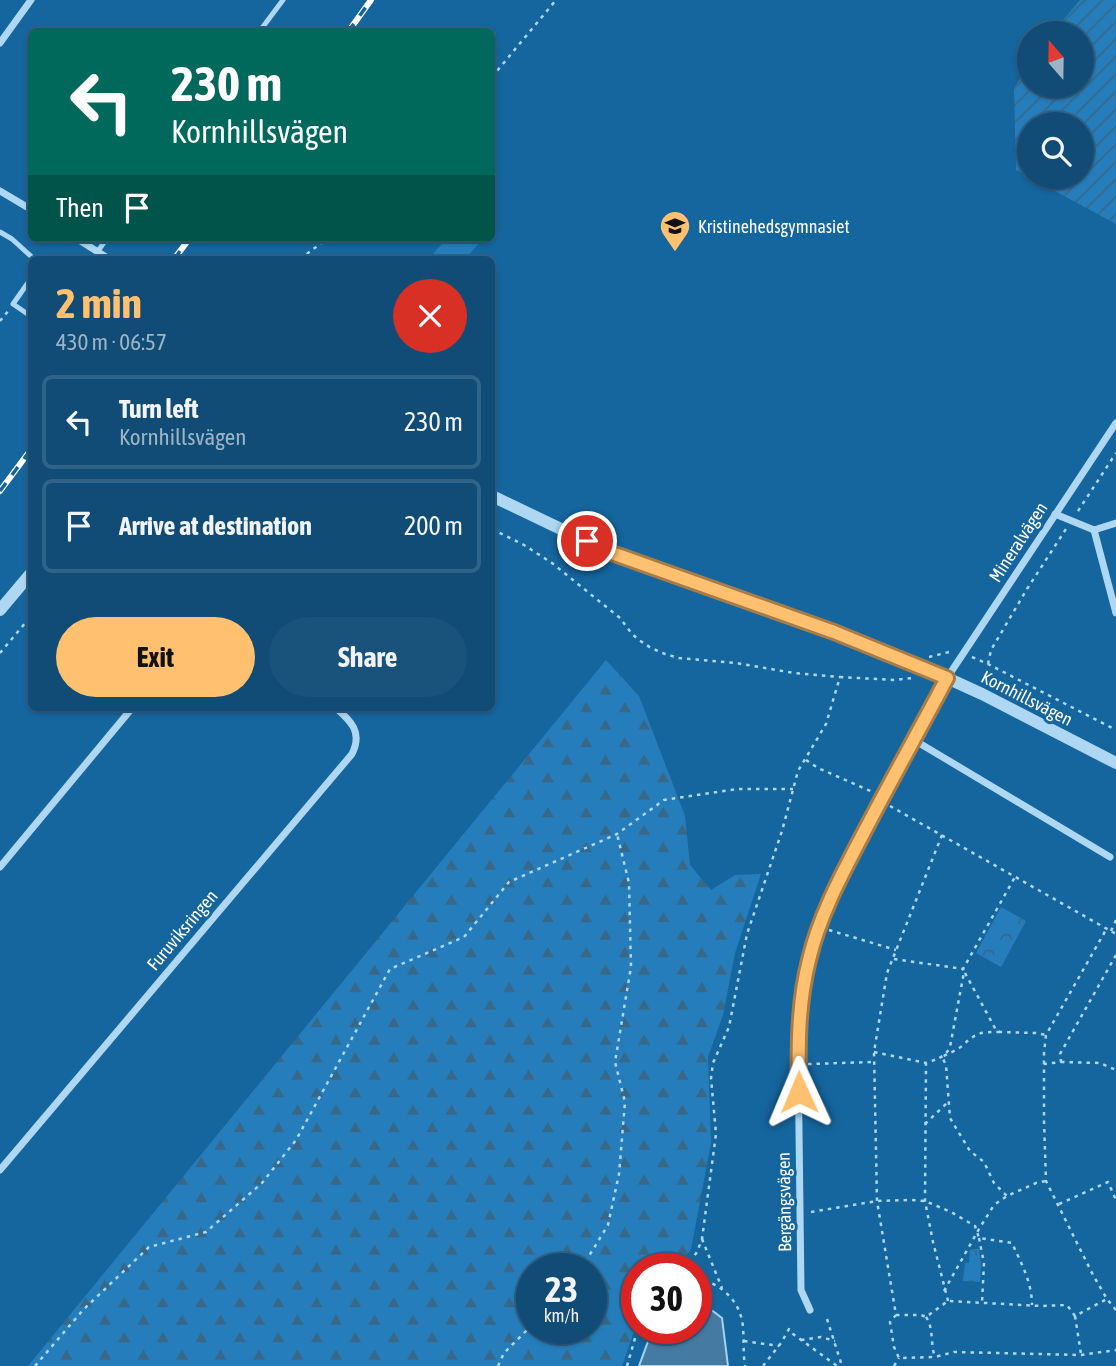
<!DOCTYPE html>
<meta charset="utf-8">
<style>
:root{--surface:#104c76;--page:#19537b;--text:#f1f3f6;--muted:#9cb4c5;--line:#306388;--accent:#ffc16f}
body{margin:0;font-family:"Asap Condensed",sans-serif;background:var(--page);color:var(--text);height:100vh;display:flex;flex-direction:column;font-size:26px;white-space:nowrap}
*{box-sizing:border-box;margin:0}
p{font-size:23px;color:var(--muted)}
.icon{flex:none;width:38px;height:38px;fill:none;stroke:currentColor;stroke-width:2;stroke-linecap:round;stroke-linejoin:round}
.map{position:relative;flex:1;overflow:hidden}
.side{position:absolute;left:28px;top:256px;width:467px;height:455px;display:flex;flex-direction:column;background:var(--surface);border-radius:10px;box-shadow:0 2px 5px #0004,0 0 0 2px var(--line)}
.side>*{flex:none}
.guide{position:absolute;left:28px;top:28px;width:467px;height:214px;border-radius:10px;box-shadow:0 2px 5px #0004,0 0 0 2px var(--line);background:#00695c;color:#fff;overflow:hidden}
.needle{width:46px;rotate:340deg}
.buttons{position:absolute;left:1017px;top:21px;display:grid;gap:14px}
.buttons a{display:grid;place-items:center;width:77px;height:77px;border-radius:50%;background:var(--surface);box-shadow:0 2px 5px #0004,0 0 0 2px var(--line);font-size:35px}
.speed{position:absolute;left:516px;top:1253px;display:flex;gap:14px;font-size:35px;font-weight:700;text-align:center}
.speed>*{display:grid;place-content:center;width:91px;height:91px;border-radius:50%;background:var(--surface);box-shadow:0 2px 5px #0004,0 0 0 2px var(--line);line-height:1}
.speed small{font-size:18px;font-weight:400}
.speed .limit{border:10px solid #d22;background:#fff;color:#111}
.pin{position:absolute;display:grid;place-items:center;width:60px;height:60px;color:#fff;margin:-30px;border:4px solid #fff;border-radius:50%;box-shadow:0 2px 7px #0007}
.me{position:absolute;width:77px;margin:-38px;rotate:359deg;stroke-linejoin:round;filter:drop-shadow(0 0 5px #0008)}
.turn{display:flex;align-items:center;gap:24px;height:147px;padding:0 28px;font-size:32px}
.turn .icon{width:91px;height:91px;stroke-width:2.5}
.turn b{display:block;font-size:49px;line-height:60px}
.then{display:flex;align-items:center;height:66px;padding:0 28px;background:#0003;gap:14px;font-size:26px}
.round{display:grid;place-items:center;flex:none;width:74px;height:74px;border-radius:37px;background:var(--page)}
.summary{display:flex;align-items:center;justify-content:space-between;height:119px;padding:0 28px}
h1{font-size:42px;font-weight:700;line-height:52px;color:var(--accent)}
.action{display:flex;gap:14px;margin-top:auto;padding:14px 28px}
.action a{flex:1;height:80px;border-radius:42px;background:var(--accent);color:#111;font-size:28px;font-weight:700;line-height:80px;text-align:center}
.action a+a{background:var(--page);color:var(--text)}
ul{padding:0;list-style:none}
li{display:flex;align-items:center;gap:21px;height:94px;margin:0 14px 10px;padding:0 14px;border:4px solid var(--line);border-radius:10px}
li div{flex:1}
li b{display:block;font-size:26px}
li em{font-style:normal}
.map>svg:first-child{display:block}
.grass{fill:#257ebb}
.forest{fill:url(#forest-firs);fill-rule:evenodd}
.park{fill:url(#park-crowns)}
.garden{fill:url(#garden-furrows)}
.water{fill:#457ba3;stroke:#a0d4f6;stroke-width:2}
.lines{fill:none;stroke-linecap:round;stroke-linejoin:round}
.path{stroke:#add7f3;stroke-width:2.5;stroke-dasharray:3.5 5;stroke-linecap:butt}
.service{stroke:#add7f3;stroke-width:5}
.minor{stroke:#add7f3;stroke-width:7}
.tertiary{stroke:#add7f3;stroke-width:12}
.rail-casing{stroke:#fff;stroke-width:6}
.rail{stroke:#15659e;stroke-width:3.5;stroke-dasharray:10;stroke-linecap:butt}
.route-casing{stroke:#a67d48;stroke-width:18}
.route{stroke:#ffc16f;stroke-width:12}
.labels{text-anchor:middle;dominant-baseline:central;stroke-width:6;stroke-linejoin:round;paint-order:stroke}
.poi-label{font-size:18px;fill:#fff;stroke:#15659e;text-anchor:start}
.street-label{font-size:18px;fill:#fff;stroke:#15659e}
</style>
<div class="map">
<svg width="1116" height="1366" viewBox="0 0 1116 1366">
<defs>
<pattern id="forest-firs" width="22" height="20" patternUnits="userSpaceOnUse" patternTransform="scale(1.75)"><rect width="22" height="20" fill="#257ebb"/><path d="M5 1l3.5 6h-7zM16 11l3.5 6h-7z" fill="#376889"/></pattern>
<pattern id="park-crowns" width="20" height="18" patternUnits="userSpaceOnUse" patternTransform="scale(1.75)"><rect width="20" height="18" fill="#257ebb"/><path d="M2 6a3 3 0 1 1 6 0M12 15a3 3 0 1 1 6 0" fill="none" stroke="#376889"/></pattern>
<pattern id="garden-furrows" width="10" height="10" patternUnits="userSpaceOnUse" patternTransform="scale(1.75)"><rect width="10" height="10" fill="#257ebb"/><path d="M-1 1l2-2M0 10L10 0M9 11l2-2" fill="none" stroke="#376889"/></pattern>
</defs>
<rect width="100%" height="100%" fill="#15659e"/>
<!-- grass -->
<path class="grass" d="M 447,238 L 484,238 L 465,259 L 439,259 L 433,254 Z"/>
<!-- forest -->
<path class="forest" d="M 606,660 L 639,696 L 685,816 L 690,865 L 711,890 L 735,875 L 761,874 L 735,953 L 723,1015 L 708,1057 L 711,1143 L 691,1249 L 677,1269 L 637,1269 L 637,1323 L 622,1366 L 28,1366 ZM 532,1269 L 592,1269 L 592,1328 L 532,1328 Z"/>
<!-- park -->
<g class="park">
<path d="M 1001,907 L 1026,921 L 1001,967 L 976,953 Z"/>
<path d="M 970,1249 L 979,1249 L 981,1264 L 980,1282 L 963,1281 L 965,1263 L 969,1263 Z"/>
</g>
<!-- garden -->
<path class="garden" d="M 1080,0 L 1116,0 L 1116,224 L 1029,177 L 1082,177 L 1082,124 L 1029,124 L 1029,176 L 1016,170 L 1014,88 L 1029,66 L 1029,86 L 1082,86 L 1082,33 L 1052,33 Z"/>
<!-- water -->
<path class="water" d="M 697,1302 L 701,1302 L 722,1318 L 728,1366 L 639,1366 L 653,1328 L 696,1328 Z"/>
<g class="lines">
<!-- path -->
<g class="path">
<path d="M 492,77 L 556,0"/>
<path d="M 300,259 L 328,238"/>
<path d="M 0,321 L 9,310"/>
<path d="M 1078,511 L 1116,453"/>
<path d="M 492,529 L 524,545 L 552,563 L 620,618 L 632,634 L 639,640 L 651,648 L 665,654 L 679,658 L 736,663 L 794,673 L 840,677"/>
<path d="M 0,653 L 32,615"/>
<path d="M 929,657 L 953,651"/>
<path d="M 972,657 L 988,664 L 1116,730"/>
<path d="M 988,664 L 991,650 L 1027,589 L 1066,529"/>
<path d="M 806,760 L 818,768 L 875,793"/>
<path d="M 890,806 L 1116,934"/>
<path d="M 942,835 L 887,973 L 874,1052 L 877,1201 L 896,1315 L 890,1322 L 894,1347 L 899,1358 L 935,1357 L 954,1352 L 1081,1355 L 1116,1350"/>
<path d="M 829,930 L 896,950"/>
<path d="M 1111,931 L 1116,920"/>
<path d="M 1116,955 L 1060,1054 L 1061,1062 L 1044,1064 L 1044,1121 L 1046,1181 L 1093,1275 L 1107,1299 L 1116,1310"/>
<path d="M 894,959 L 963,969"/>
<path d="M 965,973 L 996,1030 L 1000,1032 L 1036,1033 L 1046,1035"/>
<path d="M 1000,1032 C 981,1032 977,1032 963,1045 C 958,1050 949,1053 942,1057 L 946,1065 L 950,1118 L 970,1151 L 984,1162 L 994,1183 L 1007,1196"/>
<path d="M 874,1052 L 926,1063"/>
<path d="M 1061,1062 L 1100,1063 L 1116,1070"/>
<path d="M 808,1064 L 874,1062"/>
<path d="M 1044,1064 L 1044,1053 L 1046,1035 L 1107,928"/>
<path d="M 925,1124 L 948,1102"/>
<path d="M 1059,1204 L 1108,1182 L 1116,1200"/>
<path d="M 811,1212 L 877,1201 L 911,1200 L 925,1201 L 951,1212 L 975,1226 L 979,1238 L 1012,1243 C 1021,1263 1032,1282 1032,1305"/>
<path d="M 979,1238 L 984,1263 L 982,1303"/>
<path d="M 702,1239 L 722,1288"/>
<path d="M 581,1269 L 608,1225 L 619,1174 L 625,1102 L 615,1062 L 631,967 L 629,883 L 617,834"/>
<path d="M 685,1269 L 697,1252 L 702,1239 L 716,1134 L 711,1078 L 713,1063 L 729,1027 L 747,934 L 782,831 L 798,771 L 826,724 L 840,677 L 894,680 L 913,678"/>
<path d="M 696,1279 C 721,1282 741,1302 743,1327 C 744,1340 743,1353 745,1366"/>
<path d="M 944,1291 L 979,1229 L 994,1205 L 1007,1196 L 1036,1183 L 1046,1181"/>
<path d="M 948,1301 L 933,1242 L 925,1201 L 926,1063 C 936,1059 945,1058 950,1047 L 964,972 L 963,969 L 1015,877"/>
<path d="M 896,1315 L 921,1315 L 926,1317 L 948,1301 L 1041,1306 L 1067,1305 L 1075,1316 L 1107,1299"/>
<path d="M 1075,1316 L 1081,1354"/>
<path d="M 926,1317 C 934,1328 930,1344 935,1357"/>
<path d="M 827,1319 L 842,1366"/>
<path d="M 801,1340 L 821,1337 L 835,1341"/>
<path d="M 744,1341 L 779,1346"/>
<path d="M 35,1366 L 83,1310 L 149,1247 L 206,1232 L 262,1183 L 296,1140 L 390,969 L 464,937 L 509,882 L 617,834 L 664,800 L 737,789 L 793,789"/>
<path d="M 498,1366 L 504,1353 L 532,1325"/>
<path d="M 627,1366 L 638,1328"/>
<path d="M 763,1366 L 781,1343 L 789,1329 L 793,1334 L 837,1366"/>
<path d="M 894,1366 L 899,1358"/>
</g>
<!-- service -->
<g class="service">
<path d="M 259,32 L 283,0"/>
<path d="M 0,232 L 12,239 L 34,259"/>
<path d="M 98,251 L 107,238"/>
<path d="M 32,277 L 13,304 L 32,317"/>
</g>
<!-- minor -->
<g class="minor">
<path d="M 0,43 L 31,0"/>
<path d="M 0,191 L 32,210"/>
<path d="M 76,238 L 109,259"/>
<path d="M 1055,514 L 1094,530 L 1116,523"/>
<path d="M 1094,530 L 1116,613"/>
<path d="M 914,740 L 1110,857"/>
<path d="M 0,867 L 133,707"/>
<path d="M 0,1170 L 352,754 C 363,732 351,721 335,707"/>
<path d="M 810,1310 L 801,1290 L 798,1050 L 800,1011 L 809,958 L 819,927 L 842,874 L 947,678 L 1116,423"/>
</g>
<!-- tertiary -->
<g class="tertiary">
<path d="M 492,496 L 609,552 L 834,632 L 947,678 L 982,694 L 1116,763"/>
<path d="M 0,610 L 32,572"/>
</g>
<!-- rail casing -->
<g class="rail-casing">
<g id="rail">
<path d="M 348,32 L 371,0"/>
<path d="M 174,259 L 190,238"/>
<path d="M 0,491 L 32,448"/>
</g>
</g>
<!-- rail -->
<use href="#rail" class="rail"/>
</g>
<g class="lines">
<!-- route casing -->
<g class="route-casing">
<path id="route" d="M 587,541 L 609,552 L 834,632 L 947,678 C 919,731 889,784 861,838 C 841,876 819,917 809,960 C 798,1003 798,1048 799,1092"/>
</g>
<!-- route -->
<use href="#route" class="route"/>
</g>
<!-- icons -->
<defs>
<g id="school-pin" transform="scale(1.575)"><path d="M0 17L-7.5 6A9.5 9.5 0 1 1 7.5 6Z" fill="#ffc16f" stroke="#15659e"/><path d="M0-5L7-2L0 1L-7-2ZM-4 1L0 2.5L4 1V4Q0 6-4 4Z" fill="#111"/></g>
</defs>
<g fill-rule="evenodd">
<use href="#school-pin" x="675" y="226"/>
</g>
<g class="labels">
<!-- poi labels -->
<g class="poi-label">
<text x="698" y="226">Kristinehedsgymnasiet</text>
</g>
<!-- street labels -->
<g class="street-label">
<text transform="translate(1018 542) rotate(-57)">Mineralvägen</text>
<text transform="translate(1027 698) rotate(27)">Kornhillsvägen</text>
<text transform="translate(182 930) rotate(-50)">Furuviksringen</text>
<text transform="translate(784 1202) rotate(-91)">Bergängsvägen</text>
</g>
</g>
</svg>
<div class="buttons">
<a><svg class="needle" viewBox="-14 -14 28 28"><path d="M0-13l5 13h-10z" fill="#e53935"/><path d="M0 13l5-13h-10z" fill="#9cb4c5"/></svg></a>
<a><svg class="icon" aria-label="search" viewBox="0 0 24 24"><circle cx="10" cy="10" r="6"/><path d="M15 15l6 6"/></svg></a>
</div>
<div class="speed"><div>23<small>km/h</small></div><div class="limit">30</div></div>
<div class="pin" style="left:587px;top:541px;background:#d93025"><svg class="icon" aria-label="arrive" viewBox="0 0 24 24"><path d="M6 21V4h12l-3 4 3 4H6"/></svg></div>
<svg class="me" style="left:799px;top:1092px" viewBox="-20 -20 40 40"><path d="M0-17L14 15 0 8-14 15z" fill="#ffc16f" stroke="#fff" stroke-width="4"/></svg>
<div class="guide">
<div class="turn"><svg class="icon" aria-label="left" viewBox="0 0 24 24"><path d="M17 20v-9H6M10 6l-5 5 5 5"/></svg><div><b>230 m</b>Kornhillsvägen</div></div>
<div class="then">Then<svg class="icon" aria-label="arrive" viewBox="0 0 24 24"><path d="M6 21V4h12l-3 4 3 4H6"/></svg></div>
</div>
<section class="side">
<div class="summary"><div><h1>2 min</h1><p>430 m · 06:57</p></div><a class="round" style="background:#d93025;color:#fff"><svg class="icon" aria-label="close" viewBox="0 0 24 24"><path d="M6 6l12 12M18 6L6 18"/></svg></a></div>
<ul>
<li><svg class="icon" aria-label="left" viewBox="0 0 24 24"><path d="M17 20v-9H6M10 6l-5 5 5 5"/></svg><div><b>Turn left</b><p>Kornhillsvägen</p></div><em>230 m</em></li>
<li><svg class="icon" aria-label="arrive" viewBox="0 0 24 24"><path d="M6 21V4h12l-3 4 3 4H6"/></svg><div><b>Arrive at destination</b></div><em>200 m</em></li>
</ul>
<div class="action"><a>Exit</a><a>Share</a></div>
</section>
</div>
